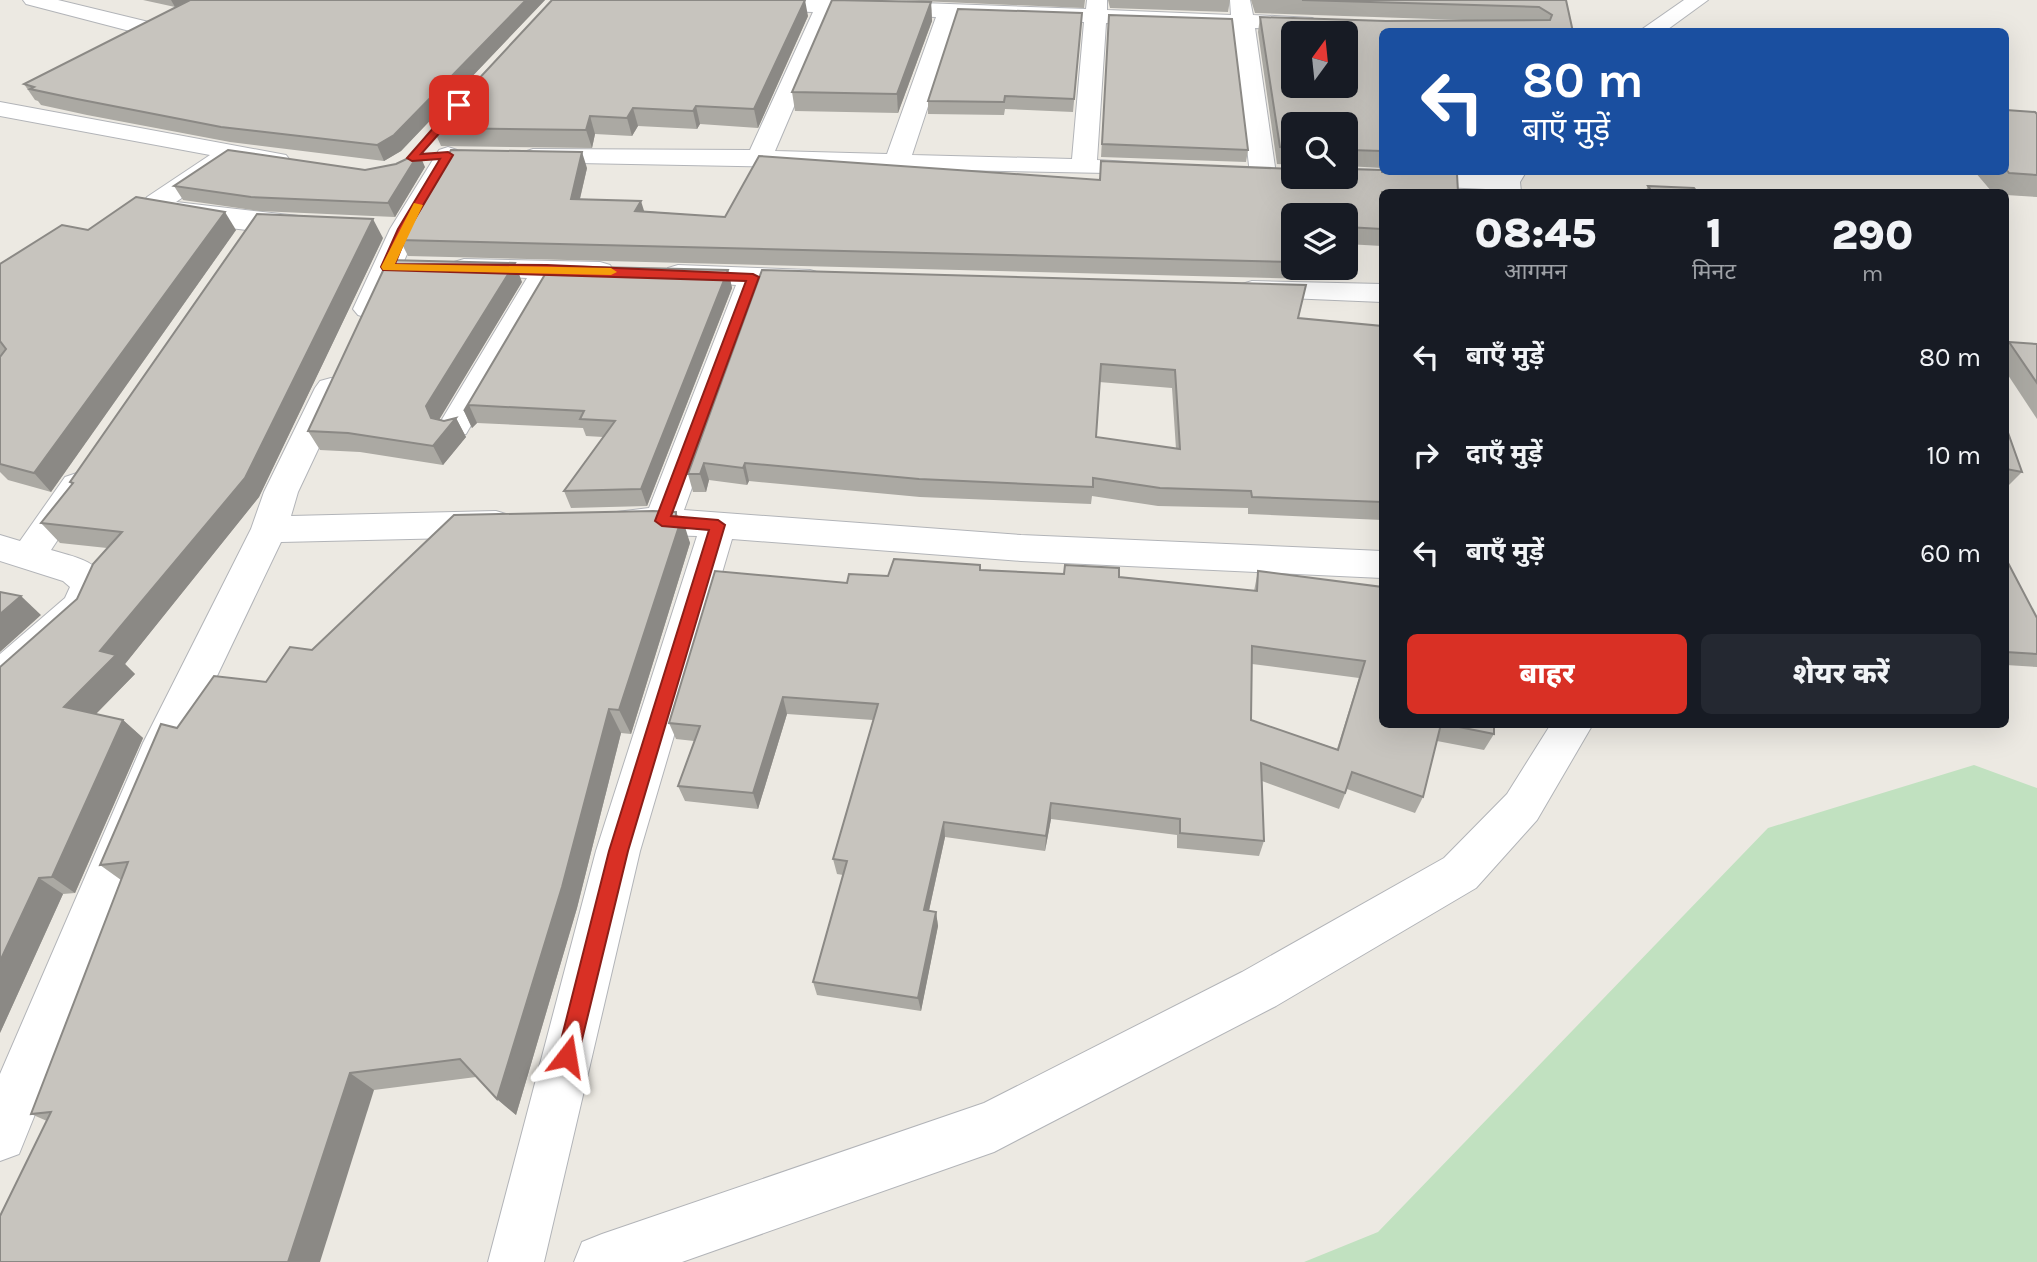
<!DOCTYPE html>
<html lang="hi">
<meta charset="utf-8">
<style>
:root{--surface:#171b24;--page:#242831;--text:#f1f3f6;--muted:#9ea1a6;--accent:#d93025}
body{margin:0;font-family:Karla,"Noto Sans Devanagari",sans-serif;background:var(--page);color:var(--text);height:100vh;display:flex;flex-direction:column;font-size:26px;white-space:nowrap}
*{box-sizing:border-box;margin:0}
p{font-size:23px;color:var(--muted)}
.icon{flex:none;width:38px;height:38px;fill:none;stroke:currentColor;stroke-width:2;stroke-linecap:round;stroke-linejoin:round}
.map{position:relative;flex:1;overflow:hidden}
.details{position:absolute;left:1379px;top:189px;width:630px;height:539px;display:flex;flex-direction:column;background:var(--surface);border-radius:10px;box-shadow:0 7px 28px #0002}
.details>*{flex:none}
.hud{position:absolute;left:1379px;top:28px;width:630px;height:147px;border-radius:10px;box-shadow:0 7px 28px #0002;background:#1a4fa0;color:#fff;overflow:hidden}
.needle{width:46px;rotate:15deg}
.buttons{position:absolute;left:1281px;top:21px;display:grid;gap:14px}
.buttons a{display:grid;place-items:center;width:77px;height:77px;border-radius:10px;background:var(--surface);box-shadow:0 7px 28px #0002;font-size:35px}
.pin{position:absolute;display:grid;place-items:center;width:60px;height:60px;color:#fff;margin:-30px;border-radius:14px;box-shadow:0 4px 10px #0006}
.me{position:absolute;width:77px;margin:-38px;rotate:14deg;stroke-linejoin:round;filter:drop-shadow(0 0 5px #0008)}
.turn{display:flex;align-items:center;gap:24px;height:147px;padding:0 28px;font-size:32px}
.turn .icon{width:91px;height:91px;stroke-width:2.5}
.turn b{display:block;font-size:49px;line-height:60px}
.eta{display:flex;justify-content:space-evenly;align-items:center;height:119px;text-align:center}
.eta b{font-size:42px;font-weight:800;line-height:49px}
.action{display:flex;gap:14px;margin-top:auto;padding:14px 28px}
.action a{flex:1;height:80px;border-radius:10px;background:var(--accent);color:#fff;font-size:28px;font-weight:800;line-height:80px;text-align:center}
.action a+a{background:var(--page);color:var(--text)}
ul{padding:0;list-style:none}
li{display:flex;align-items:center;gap:21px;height:98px;padding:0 28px}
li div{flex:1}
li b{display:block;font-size:26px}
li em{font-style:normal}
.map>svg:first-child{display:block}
.green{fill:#c1e1c0}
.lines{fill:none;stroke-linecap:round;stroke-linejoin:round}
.minor-casing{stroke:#b2b4b8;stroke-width:2}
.tertiary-casing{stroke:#b2b4b8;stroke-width:2}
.minor{fill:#fff;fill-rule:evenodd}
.tertiary{fill:#fff;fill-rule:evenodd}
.wall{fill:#aba9a3;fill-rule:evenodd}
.shaded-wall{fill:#8b8985}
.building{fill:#c7c4be;stroke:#8b8985;stroke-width:2;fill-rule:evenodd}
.route{fill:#d93025;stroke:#8d1f18;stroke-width:2}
.slow{fill:#f59e0b}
</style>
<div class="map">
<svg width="2037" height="1262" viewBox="0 0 2037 1262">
<rect width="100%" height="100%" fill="#ece9e2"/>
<!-- green -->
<path class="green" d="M 1974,765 L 2037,788 L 2037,1262 L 1304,1262 L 1378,1232 L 1768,828 Z"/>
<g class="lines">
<!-- minor casing -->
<g class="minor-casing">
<g id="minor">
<path d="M 23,0 L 58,0 L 157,24 L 160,29 L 149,36 L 26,4 Z"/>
<path d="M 745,0 L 839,0 L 1086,9 L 1087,0 L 1107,0 L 1107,10 L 1231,15 L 1230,0 L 1250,0 L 1253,15 L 1312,18 L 1323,24 L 1312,30 L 1255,28 L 1276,174 L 1272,179 L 1254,179 L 1250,174 L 1233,28 L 1106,23 L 1097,160 L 1160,164 L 1164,169 L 1160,174 L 524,162 L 520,157 L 524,152 L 533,149 L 750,150 L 813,12 L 753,10 L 746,8 L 742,4 ZM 834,13 L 936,17 L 887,154 L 775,151 ZM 957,18 L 1084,22 L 1072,159 L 912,155 Z"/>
<path d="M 0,102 L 286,155 L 290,160 L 286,165 L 277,168 L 232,159 L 229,165 L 176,202 L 316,218 L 320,224 L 316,230 C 278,239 187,222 149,213 L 143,203 L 147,197 L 210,155 L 0,116 Z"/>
<path d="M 448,147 L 457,150 L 461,155 L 418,229 L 383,309 L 378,315 L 368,318 L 358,315 L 353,309 L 390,229 L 439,150 Z"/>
<path d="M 1346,169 L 1507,174 L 1516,176 L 1520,182 L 1516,188 L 1507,190 L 1336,182 L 1332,177 L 1346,177 Z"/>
<path d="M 464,259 L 600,262 L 610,265 L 614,271 L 610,277 L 556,279 L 466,434 L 454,437 L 442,434 L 438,426 L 527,278 L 454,274 L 450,268 L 454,262 Z"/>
<path d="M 678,265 L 810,270 L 820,273 L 824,279 L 820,285 L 764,286 L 684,510 L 1021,535 L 1382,551 L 1382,578 L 1021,561 L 732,539 L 640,851 L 544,1262 L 488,1262 L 596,851 L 697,536 L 630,534 L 617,530 L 612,521 L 617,512 L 649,508 L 736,285 L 668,280 L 664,274 L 668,268 Z"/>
<path d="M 1252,281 L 1382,284 L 1382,302 L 1242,296 L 1238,290 L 1242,284 Z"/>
<path d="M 331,378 L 342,381 L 347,388 L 298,492 L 291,516 L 496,511 L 509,515 L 514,524 L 509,533 L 496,537 L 281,542 L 185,743 L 19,1154 L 0,1161 L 0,1074 L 143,743 L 251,529 L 264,492 L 315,388 L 320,381 Z"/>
<path d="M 77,473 L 89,477 L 94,485 L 51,550 C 75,557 96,560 109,583 L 94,616 L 14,689 L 0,694 L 0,654 L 65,598 L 70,587 L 63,581 L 0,561 L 0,535 L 20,541 L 65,477 Z"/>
</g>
</g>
<!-- tertiary casing -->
<g class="tertiary-casing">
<g id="tertiary">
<path d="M 1684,0 L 1708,0 L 1664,32 L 1638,32 Z"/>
<path d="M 1500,172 L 1526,172 L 1520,182 L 1521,192 L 1495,192 L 1494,182 Z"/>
<path d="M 1551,724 L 1593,724 L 1537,820 L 1476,888 L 1276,1006 L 994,1152 L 682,1262 L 574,1262 L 582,1242 L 602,1234 L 984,1103 L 1242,972 L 1444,858 L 1507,794 Z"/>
</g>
</g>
<!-- minor -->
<use href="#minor" class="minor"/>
<!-- tertiary -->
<use href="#tertiary" class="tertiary"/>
</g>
<!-- wall -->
<g class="wall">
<path d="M 143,0 L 190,0 L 175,7 Z"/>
<path d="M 190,0 L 545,0 L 401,151 L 384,161 L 230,142 L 87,115 L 41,105 L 38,101 L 35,100 L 24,84 Z"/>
<path d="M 898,0 L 1085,0 L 1084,8 Z"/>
<path d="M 1108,0 L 1230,0 L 1228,12 L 1110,8 Z"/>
<path d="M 1251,0 L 1566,0 L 1573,32 L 1382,32 L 1382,168 L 1346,166 L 1293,124 L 1293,165 L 1277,164 L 1258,32 L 1260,17 L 1386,21 L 1463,20 L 1255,13 Z"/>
<path d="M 931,2 L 932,21 L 898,113 L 795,111 L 792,92 Z"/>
<path d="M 1109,15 L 1248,150 L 1246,162 L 1101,157 Z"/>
<path d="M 808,16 L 758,128 L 700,124 L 697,129 L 638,126 L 632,136 L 595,134 L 592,148 L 441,146 L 433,128 Z"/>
<path d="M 1081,26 L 1073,112 L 1005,109 L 1004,115 L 928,114 L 928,101 Z"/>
<path d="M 2006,110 L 2037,114 L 2037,197 L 2006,195 L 2006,192 L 1992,192 L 1975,172 L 2006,172 Z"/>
<path d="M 425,167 L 395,217 L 259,211 L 183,200 L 174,186 L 365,170 Z"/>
<path d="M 587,168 L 580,199 L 644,211 L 725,217 L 1100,180 L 1382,192 L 1382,246 L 1346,244 L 1346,215 L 1293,215 L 1293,268 L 1312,268 L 1309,279 L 408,256 L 400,240 Z"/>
<path d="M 1648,186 L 1697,192 L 1645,192 Z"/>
<path d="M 88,230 L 236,230 L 51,492 L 8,480 L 0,472 L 0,264 Z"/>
<path d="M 383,238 L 259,497 L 125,664 L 135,674 L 96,714 L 123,720 L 143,738 L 75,893 L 63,894 L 0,1033 L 77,599 L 107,548 L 60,543 L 41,523 L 72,485 L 70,482 Z"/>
<path d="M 550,266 L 728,270 L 732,288 L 647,506 L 571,508 L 564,491 L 603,437 L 586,436 L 583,428 L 477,423 L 472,428 L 464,411 Z"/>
<path d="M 762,270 L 1382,326 L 1382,520 L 1248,514 L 1248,508 L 1158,506 L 1092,496 L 1091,504 L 920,497 L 749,481 L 747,485 L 709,480 L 706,492 L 693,492 L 688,474 ZM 1099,382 L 1172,388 L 1176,449 L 1096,437 Z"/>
<path d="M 522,282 L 439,419 L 444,421 L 456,418 L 466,437 L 443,465 L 360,452 L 320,450 L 308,431 Z"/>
<path d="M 2009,342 L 2037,344 L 2037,419 L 2006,372 L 2006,346 Z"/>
<path d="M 2006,427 L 2022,472 L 2007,487 L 2006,487 Z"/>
<path d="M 676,512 L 690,543 L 631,734 L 621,733 L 577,908 L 516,1115 L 497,1099 L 476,1077 L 374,1090 L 47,1121 L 31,1114 L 121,880 L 100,865 L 177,728 L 266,682 L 312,650 Z"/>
<path d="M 2006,559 L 2037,618 L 2037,667 L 2006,665 Z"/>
<path d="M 980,565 L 981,570 L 1119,577 L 1254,591 L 1258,571 L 1494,724 L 1494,734 L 1484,750 L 1437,741 L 1423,797 L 1415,813 L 1347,789 L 1339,809 L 1262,781 L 1264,841 L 1259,856 L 1177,848 L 1177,835 L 1051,819 L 1045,851 L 945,837 L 929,911 L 936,912 L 938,926 L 921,1011 L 817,995 L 813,982 L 843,875 L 837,874 L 833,859 L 873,720 L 787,714 L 758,809 L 685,801 L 678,786 L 694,741 L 676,739 L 669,723 L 847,583 L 888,576 ZM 1252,664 L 1359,678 L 1337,749 L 1251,720 Z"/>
</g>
<!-- shaded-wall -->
<g class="shaded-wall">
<path d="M 171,0 L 190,0 L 175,7 Z"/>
<path d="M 526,0 L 545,0 L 401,151 L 384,161 L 377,145 Z"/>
<path d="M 805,0 L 808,16 L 758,128 L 754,109 Z"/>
<path d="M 931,2 L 932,21 L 898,113 L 897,94 Z"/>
<path d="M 696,106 L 700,124 L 697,129 L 693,111 Z"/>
<path d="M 633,108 L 638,126 L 632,136 L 627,118 Z"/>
<path d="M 590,116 L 595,134 L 592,148 L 586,130 Z"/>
<path d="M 582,152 L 587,168 L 576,215 L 571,199 Z"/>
<path d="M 419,153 L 425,167 L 395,217 L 388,203 Z"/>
<path d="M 641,201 L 646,217 L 635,211 Z"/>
<path d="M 225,212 L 236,230 L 51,492 L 34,473 Z"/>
<path d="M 373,219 L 383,238 L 259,497 L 125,664 L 135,674 L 85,725 L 64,707 Z"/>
<path d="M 515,263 L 522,282 L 436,425 L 456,418 L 466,437 L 443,465 L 433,446 L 426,406 Z"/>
<path d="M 728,270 L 732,288 L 647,506 L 641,489 Z"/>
<path d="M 469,405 L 477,423 L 472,428 L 464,411 Z"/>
<path d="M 704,463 L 709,480 L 706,492 L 700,474 Z"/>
<path d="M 745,463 L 749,481 L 747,485 L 743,468 Z"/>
<path d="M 676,512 L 680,523 L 682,517 L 690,543 L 631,734 L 619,710 L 676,517 Z"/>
<path d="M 21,596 L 41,615 L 0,652 L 0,614 Z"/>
<path d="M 783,697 L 787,714 L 758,809 L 753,793 Z"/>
<path d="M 609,709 L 621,733 L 577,908 L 516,1115 L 497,1099 Z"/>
<path d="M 123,720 L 143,738 L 75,893 L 52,877 Z"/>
<path d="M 1051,803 L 1051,819 L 1045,851 L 1046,836 Z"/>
<path d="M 944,822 L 945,837 L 926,924 L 924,910 Z"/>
<path d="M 39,878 L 63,894 L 0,1033 L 0,961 Z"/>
<path d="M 936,912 L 938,926 L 921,1011 L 918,998 Z"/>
<path d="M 350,1073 L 374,1090 L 320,1262 L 288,1262 Z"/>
</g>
<!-- building -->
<g class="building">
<path d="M 190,0 L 526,0 L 394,135 L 377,145 L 221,127 L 77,99 L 30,89 L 34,87 L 24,84 Z"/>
<path d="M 552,0 L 805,0 L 754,109 L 696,106 L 693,111 L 633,108 L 627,118 L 590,116 L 586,130 L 433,128 Z"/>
<path d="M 832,0 L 931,2 L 897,94 L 792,92 Z"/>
<path d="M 1302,0 L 1566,0 L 1573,32 L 1382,32 L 1382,151 L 1350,150 L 1347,158 L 1346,159 L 1346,124 L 1293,124 L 1293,148 L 1280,147 L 1260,17 L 1386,21 L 1550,20 L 1552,15 L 1539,7 ZM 1293,33 L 1346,33 L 1346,86 L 1293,86 Z"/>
<path d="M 958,9 L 1082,13 L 1074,99 L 1005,96 L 1004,102 L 928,101 Z"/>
<path d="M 1109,15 L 1232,19 L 1248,150 L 1102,144 Z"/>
<path d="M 2006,110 L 2035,112 L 2037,114 L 2037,175 L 2009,173 L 2006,169 Z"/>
<path d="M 228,150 L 365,170 L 396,164 L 419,153 L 388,203 L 251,197 L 174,186 Z"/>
<path d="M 451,150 L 582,152 L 571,199 L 641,201 L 635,211 L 725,217 L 759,156 L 1100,180 L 1101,161 L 1293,169 L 1293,177 L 1346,177 L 1346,169 L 1382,170 L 1382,172 L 1457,174 L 1458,192 L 1382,192 L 1382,229 L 1346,227 L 1346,215 L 1293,215 L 1293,262 L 400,240 Z"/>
<path d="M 1648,186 L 1694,188 L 1697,192 L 1652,192 Z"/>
<path d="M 136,197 L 225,212 L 34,473 L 0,464 L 0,357 L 6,349 L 0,341 L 0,264 L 62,225 L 88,230 Z"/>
<path d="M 257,214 L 373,219 L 245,478 L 100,651 L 116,655 L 64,707 L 123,720 L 52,877 L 39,878 L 0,961 L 0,667 L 77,599 L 93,564 L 122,532 L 41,523 L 73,483 L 70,482 Z"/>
<path d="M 388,260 L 515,263 L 426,406 L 431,418 L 444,421 L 456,418 L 433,446 L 348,433 L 308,431 Z"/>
<path d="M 550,266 L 728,270 L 641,489 L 564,491 L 615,421 L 580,419 L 584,411 L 469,405 L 464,411 Z"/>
<path d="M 762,270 L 1306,285 L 1298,318 L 1382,326 L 1382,502 L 1252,497 L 1251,491 L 1160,488 L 1093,478 L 1093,487 L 919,479 L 745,463 L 743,468 L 704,463 L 700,474 L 688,474 ZM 1101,364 L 1175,370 L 1180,449 L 1096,437 Z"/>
<path d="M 2009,342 L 2037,344 L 2037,383 Z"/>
<path d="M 2006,427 L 2022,472 L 2006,469 Z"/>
<path d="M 653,511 L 676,512 L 676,517 L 682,517 L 619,710 L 609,709 L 562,887 L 497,1099 L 460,1059 L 350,1073 L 288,1262 L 0,1262 L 0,1216 L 51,1112 L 31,1114 L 128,862 L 100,865 L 161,724 L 177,728 L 214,676 L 266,682 L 290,647 L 312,650 L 454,515 Z"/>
<path d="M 894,559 L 980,565 L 980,570 L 1064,574 L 1065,565 L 1119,568 L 1119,577 L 1257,591 L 1258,571 L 1382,587 L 1382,724 L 1441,724 L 1423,797 L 1352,772 L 1345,793 L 1261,763 L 1264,841 L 1180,833 L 1180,819 L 1051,803 L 1046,836 L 944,822 L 924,910 L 936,912 L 918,998 L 813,982 L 847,861 L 833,859 L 878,704 L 783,697 L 753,793 L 678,786 L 700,726 L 669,723 L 715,571 L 847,583 L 849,574 L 888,576 ZM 1252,646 L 1365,661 L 1338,750 L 1251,720 Z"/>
<path d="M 2006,559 L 2037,618 L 2037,654 L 2006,652 Z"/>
<path d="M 0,592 L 21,596 L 0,614 Z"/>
<path d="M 1444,724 L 1494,724 L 1494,734 Z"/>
</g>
<!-- route -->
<path class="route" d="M 455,103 L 464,105 L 421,154 L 448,152 L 453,155 L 409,229 L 395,264 L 547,265 L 753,274 L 759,277 L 671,516 L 718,520 L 725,525 L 628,851 L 578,1056 L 575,1064 L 567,1067 L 560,1064 L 557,1056 L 609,851 L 709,530 L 662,526 L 655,521 L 746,281 L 383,270 L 381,267 L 398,229 L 440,159 L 412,161 L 407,158 Z"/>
<!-- slow -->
<path class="slow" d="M 414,203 L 423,205 L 395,264 L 611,268 L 617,272 L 611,275 L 383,270 L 381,267 Z"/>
</svg>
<div class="buttons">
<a><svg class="needle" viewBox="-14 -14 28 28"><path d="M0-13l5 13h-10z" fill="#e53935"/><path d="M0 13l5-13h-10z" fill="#9ea1a6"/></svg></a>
<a><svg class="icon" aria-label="search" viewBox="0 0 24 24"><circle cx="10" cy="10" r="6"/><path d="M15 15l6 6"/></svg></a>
<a><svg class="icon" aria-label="layers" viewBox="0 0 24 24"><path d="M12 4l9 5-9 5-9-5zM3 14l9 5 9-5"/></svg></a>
</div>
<div class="pin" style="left:459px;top:105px;background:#d93025"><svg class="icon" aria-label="arrive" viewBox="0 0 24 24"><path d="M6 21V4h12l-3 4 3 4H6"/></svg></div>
<svg class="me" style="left:567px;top:1056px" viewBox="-20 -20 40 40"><path d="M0-17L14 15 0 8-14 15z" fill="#d93025" stroke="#fff" stroke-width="4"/></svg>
<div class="hud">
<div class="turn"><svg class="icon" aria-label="left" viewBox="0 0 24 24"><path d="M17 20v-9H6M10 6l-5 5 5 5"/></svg><div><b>80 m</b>बाएँ मुड़ें</div></div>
</div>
<section class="details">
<div class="eta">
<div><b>08:45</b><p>आगमन</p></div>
<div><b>1</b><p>मिनट</p></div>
<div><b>290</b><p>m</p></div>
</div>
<ul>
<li><svg class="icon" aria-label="left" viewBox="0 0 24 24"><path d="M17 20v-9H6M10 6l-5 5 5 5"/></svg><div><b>बाएँ मुड़ें</b></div><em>80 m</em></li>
<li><svg class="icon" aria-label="right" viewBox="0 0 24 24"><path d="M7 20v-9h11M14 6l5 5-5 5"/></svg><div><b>दाएँ मुड़ें</b></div><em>10 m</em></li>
<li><svg class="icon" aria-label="left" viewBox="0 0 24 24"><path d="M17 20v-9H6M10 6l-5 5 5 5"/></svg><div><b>बाएँ मुड़ें</b></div><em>60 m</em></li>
</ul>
<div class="action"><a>बाहर</a><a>शेयर करें</a></div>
</section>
</div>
